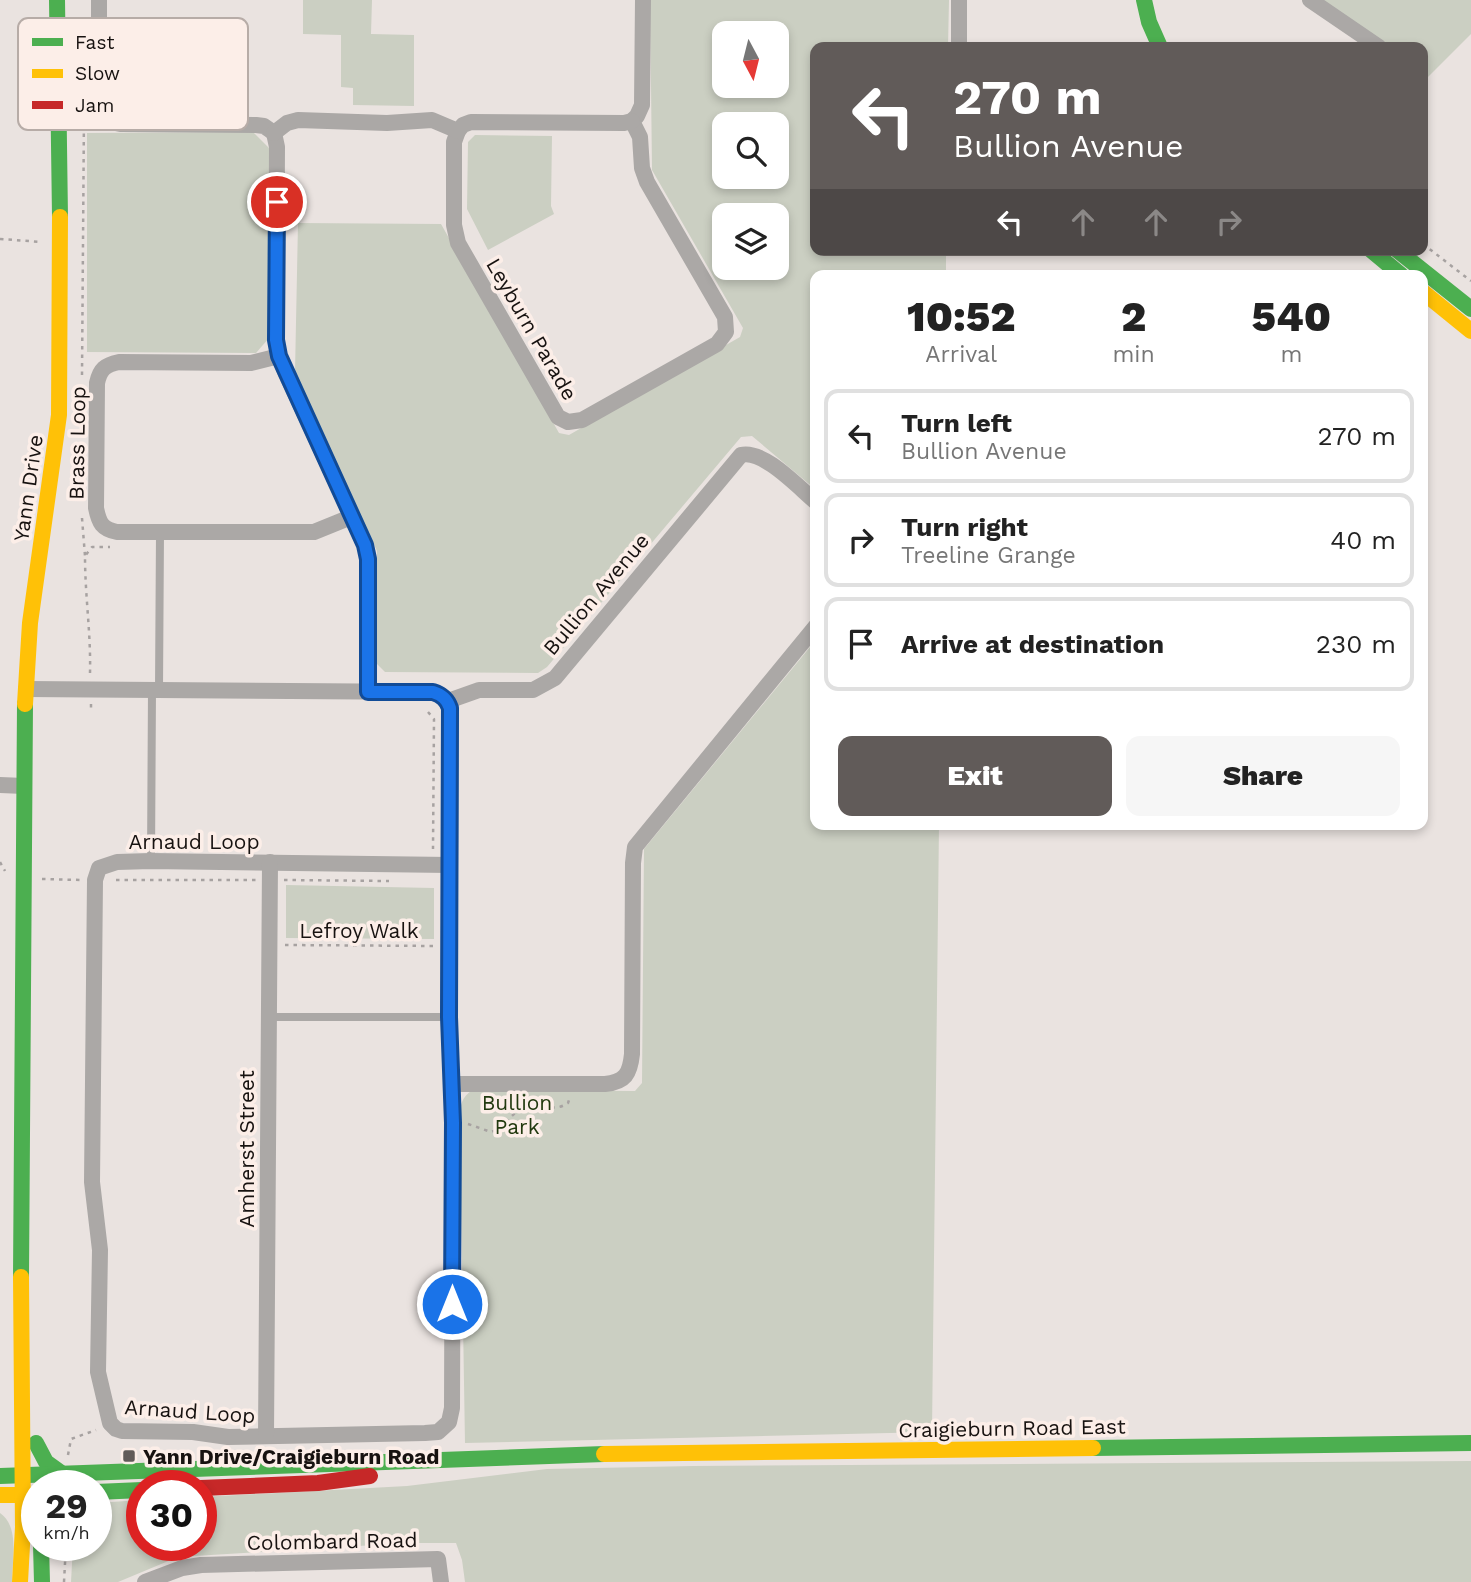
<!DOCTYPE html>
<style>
:root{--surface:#fff;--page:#f6f6f6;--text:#222;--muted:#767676;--line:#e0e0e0;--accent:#615b59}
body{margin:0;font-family:"Work Sans",sans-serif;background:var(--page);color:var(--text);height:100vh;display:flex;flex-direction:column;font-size:26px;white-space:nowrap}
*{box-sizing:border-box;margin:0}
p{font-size:23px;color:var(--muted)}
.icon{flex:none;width:38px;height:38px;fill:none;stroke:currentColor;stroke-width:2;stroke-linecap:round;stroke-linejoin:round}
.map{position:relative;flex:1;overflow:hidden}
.sheet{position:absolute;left:810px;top:270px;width:618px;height:560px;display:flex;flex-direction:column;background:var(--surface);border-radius:14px;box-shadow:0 4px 10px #0003}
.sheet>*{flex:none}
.top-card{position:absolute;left:810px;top:42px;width:618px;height:214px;border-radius:14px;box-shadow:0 4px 10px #0003;background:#615b59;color:#fff;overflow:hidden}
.needle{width:46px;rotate:173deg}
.controls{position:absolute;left:712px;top:21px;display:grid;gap:14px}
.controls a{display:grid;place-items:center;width:77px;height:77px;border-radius:14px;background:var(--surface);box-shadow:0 4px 10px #0003;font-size:35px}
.speed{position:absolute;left:21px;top:1470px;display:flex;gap:14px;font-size:35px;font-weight:700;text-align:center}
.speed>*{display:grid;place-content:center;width:91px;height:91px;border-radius:50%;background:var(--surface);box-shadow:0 4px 10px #0003;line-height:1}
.speed small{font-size:18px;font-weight:400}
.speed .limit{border:10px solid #d22;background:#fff;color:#111}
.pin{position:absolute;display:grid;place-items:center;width:60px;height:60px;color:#fff;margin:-30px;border:4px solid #fff;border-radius:50%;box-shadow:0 2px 7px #0007}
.me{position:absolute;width:77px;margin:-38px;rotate:0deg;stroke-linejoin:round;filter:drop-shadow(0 0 5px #0008)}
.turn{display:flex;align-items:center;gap:24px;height:147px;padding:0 28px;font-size:32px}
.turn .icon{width:91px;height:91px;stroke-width:2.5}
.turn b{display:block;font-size:49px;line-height:60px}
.lanes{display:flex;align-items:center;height:66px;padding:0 28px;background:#0003;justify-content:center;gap:35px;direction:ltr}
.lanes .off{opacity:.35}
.eta{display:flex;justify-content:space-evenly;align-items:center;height:119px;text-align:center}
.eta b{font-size:42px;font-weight:800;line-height:49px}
.button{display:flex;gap:14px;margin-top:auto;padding:14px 28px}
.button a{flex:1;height:80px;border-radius:14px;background:var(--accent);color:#fff;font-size:28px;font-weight:800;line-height:80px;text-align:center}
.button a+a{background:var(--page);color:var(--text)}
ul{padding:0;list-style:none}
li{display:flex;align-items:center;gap:21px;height:94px;margin:0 14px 10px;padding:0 14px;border:4px solid var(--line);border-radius:14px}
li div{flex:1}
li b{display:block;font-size:26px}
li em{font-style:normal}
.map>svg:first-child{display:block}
.green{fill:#cbcfc2;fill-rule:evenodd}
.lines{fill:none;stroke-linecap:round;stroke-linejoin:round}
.path{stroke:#a7a2a1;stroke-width:2.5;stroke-dasharray:3.5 5;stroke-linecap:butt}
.lane{stroke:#aba8a6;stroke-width:8}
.street{stroke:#aba8a6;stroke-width:16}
.fast{stroke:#4caf50;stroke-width:16}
.slow{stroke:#ffc107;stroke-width:16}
.jam{stroke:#c62828;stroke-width:16}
.route-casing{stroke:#114b97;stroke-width:18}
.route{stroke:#1a73e8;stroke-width:12}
.poi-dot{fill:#615b59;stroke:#fceee8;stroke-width:2.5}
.labels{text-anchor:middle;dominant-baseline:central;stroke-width:7;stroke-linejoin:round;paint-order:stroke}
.street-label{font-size:21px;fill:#171210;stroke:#fceee8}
.park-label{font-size:21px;fill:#21390e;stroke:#fceee8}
.poi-label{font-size:21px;font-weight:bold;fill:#171210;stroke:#fceee8;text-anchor:start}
.key{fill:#fceee8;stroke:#b7aca7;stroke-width:2}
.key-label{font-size:19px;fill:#171210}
</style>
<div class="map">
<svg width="1471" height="1582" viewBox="0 0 1471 1582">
<rect width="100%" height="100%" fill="#eae3e0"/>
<!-- green -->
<g class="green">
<path d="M 303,0 L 372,0 L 371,34 L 414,35 L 414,106 L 353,105 L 353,88 L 341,87 L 341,35 L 303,34 Z"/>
<path d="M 650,0 L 949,0 L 948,47 L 816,47 L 816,250 L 946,250 L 946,275 L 816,275 L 815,489 L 752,436 L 741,437 L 547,667 L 538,673 L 385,672 L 377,664 L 377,551 L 295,372 L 298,223 L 441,224 L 559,433 L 569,435 L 740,337 L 743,328 L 652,170 ZM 724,33 L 777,33 L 777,86 L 724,86 ZM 724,124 L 777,124 L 777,177 L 724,177 ZM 724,215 L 777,215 L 777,268 L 724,268 Z"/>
<path d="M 1310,0 L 1471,0 L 1471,34 L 1428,77 L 1423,74 L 1423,47 L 1379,47 Z"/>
<path d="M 253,132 L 269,148 L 269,338 L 256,353 L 87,352 L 87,133 Z"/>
<path d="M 475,135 L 552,136 L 551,206 L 554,214 L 488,250 L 467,209 L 468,142 Z"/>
<path d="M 815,641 L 816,824 L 939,824 L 932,1432 L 465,1443 L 460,1139 C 460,1120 455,1100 473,1090 L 635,1091 L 642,1083 L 644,849 Z"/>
<path d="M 286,885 L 434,888 L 434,939 L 286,938 Z"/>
<path d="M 1471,1461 L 1471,1582 L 465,1582 L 462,1560 L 456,1543 L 408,1543 L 178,1557 L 118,1582 L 71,1582 L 73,1545 L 96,1545 L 96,1503 L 142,1500 L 142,1545 L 201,1545 L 201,1497 L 407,1486 L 547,1469 L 693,1466 Z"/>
<path d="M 0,1513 C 20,1527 12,1560 12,1582 L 0,1582 Z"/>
</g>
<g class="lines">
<!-- path -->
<g class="path">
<path d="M 0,239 L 42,242"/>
<path d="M 1423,244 L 1471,281"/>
<path d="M 82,375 L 84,112"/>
<path d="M 82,518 L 85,556"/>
<path d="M 90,673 C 91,634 85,596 85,556 L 92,547 L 110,547"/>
<path d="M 91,704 L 91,712"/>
<path d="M 428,712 L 434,719 L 433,849"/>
<path d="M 0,862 L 5,871"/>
<path d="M 42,879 L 81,880"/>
<path d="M 116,880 L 256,880"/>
<path d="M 284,880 L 389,881"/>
<path d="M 285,945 L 436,946"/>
<path d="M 468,1124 L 491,1132 C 507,1126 512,1110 529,1106 C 545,1101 551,1114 568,1103 L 570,1097"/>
<path d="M 68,1455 L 71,1439 L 96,1430"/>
<path d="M 64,1582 L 66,1545"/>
</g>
<!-- lane -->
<g class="lane">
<path d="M 159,689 L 160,532"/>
<path d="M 151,861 L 152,689"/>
<path d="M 268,1017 L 449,1017"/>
</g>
<!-- street -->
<g class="street">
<path d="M 99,0 L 99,104 C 102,117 107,122 121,124 L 256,125 L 264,126 L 274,133"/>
<path d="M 1310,0 L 1379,47"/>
<path d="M 959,47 L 959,0"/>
<path d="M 458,131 L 454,142 L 454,225 L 458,243 L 558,417 L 568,422 L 582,420 L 717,344 L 726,332 L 725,317 L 647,182 L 642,168 L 640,137 L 632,121 L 637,116 L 642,105 L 643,0"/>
<path d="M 274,133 L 277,147 L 276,339 L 279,356 L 286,374 L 365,545 L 368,559 L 368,692"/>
<path d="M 274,133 L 287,123 L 298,120 L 387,123 L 432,120 L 458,131 L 463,125 L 471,122 L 624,123 L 632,121"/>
<path d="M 279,356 L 251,363 L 119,362 C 105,365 100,369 97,383 L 96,508 C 99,523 102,529 117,532 L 314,532 L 351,517"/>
<path d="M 26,689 L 433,692 L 441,695 L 448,701 L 479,690 L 533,690 L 555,678 L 741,455 C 763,449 798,487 816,502"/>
<path d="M 448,701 L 451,718 L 449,1017 L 453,1123 L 452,1408 L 449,1422 L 438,1432 L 425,1433 L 228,1437 L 193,1432 L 122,1431 L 116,1429 L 110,1423 L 98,1372 L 100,1250 L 92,1182 L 95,880 L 99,868 L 117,862 L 151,861 L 450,865"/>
<path d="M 0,785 L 24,786"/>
<path d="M 452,1084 L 605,1084 C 625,1082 630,1074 632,1054 L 633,863 L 635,847 L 816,626"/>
<path d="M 266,1436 L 270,862"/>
<path d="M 145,1582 L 182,1568 L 201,1565 L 438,1559 L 441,1582"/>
</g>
<!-- fast -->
<g class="fast">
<path d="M 57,0 L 60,217"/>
<path d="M 1144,0 L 1149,22 L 1160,47"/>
<path d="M 1371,250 L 1401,275"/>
<path d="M 1397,250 L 1471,309"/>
<path d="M 21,1277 L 25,704"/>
<path d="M 36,1443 L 46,1462 L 64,1475"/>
<path d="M 1093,1448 L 1471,1443"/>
<path d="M 0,1476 L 604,1454"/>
<path d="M 96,1492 L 142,1490"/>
<path d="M 41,1545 L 42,1582"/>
</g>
<!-- slow -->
<g class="slow">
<path d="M 1423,292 L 1471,331"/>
<path d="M 25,704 L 30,623 L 59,415 L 60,217"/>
<path d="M 604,1454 L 1093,1448"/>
<path d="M 0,1495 L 37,1495"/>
<path d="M 20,1582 L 23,1527 L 21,1277"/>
</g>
<!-- jam -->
<path class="jam" d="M 201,1488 L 318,1483 L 370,1476"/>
</g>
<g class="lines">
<!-- route casing -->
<g class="route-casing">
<path id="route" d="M 277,202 L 276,340 L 279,356 L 365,545 L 368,559 L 368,692 L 433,692 C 442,695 447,699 450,708 L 449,1017 L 453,1123 L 452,1304"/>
</g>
<!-- route -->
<use href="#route" class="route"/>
</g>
<!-- markers -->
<rect class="poi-dot" x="122" y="1449" width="14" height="14" rx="3.5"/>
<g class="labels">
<!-- street labels -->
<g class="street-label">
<text transform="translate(532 329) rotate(60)">Leyburn Parade</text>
<text transform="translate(77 443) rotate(-89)">Brass Loop</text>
<text transform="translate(28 488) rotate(-82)">Yann Drive</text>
<text transform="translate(596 594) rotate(-50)">Bullion Avenue</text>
<text x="194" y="841">Arnaud Loop</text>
<text x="359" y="930">Lefroy Walk</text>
<text transform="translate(246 1149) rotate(-90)">Amherst Street</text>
<text transform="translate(190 1411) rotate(4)">Arnaud Loop</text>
<text transform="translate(1012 1428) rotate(-1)">Craigieburn Road East</text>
<text transform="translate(332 1541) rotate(-1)">Colombard Road</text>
</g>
<!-- park labels -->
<g class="park-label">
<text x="517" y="1102">Bullion<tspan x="517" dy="24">Park</tspan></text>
</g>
<!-- poi labels -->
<g class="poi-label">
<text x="143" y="1456">Yann Drive/Craigieburn Road</text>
</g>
</g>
<!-- legend -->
<rect x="18" y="18" width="230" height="112" rx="10" class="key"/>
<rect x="32" y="38" width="31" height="8" fill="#4caf50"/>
<rect x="32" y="69" width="31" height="9" fill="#ffc107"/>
<rect x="32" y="101" width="31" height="8" fill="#c62828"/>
<g class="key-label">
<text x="75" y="49">Fast</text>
<text x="75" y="80">Slow</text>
<text x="75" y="112">Jam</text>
</g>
</svg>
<div class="controls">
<a><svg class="needle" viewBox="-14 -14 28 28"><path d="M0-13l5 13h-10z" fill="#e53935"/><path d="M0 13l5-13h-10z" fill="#767676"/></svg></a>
<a><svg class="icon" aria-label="search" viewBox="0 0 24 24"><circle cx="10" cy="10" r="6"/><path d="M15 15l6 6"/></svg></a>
<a><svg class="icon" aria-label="layers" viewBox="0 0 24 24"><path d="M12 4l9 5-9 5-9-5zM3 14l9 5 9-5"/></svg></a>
</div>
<div class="speed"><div>29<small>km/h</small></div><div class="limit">30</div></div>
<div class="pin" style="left:277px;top:202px;background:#d93025"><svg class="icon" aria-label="arrive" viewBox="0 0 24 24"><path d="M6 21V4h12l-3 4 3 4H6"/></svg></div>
<svg class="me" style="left:452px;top:1304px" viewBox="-20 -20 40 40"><circle r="17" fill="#1a73e8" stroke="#fff" stroke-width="3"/><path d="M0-11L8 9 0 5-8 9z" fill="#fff"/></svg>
<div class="top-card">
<div class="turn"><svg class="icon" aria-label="left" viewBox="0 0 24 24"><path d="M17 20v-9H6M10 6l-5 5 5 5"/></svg><div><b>270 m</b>Bullion Avenue</div></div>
<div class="lanes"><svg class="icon" aria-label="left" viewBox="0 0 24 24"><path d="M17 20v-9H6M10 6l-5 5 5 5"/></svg><svg class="icon off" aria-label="ahead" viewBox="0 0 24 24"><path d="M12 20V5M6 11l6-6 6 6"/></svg><svg class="icon off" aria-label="ahead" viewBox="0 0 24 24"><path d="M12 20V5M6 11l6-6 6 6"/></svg><svg class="icon off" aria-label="right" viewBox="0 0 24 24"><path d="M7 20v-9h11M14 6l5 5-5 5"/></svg></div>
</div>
<section class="sheet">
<div class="eta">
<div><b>10:52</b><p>Arrival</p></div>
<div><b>2</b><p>min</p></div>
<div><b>540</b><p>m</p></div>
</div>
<ul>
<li><svg class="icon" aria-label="left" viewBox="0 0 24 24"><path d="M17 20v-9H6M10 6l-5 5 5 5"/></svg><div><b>Turn left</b><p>Bullion Avenue</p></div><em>270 m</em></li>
<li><svg class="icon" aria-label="right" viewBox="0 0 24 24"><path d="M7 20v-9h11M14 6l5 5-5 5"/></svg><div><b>Turn right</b><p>Treeline Grange</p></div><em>40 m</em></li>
<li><svg class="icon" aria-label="arrive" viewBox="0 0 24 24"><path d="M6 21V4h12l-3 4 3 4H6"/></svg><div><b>Arrive at destination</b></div><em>230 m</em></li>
</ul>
<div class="button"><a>Exit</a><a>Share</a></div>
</section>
</div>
